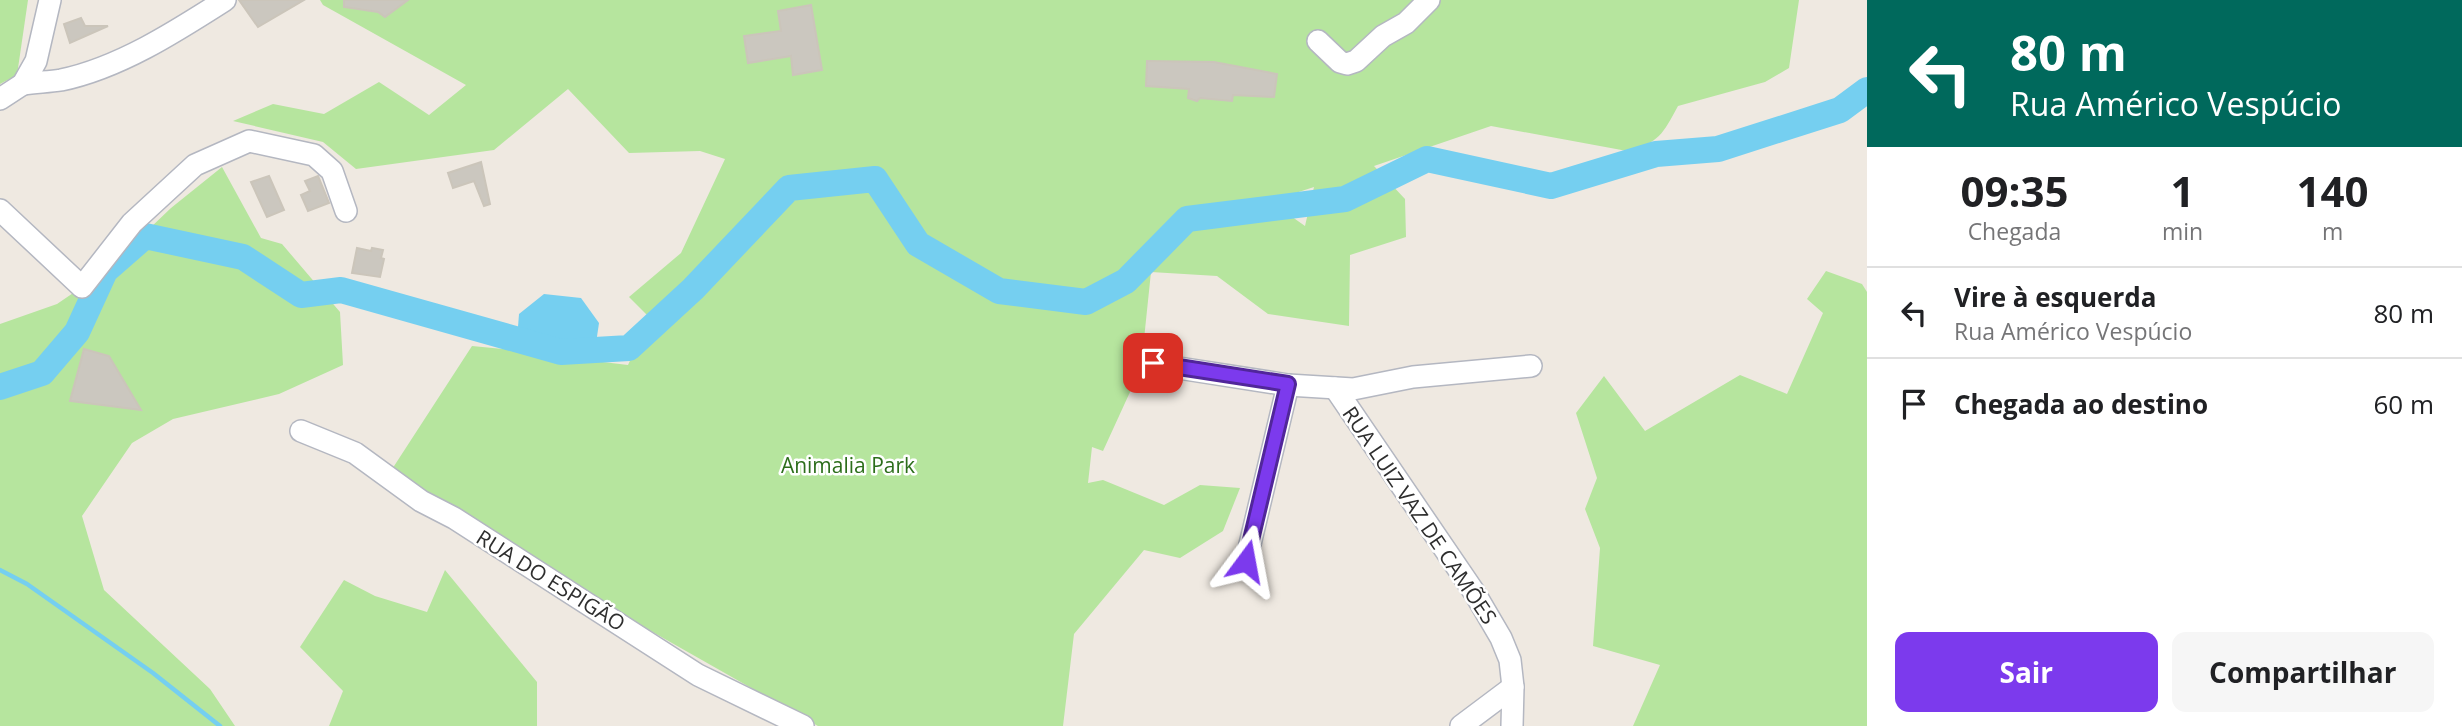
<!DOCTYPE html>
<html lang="pt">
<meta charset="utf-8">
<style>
:root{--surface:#fff;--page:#f6f6f6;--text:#202124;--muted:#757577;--line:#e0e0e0;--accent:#7c3aed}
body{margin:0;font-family:"Open Sans",sans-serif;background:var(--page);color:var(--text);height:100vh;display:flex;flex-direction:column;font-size:26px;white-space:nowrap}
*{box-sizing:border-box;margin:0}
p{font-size:23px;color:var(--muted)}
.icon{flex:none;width:38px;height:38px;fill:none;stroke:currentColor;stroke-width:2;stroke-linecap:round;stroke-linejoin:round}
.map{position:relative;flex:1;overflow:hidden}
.sheet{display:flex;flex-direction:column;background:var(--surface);width:595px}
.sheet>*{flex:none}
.hud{background:#00695c;color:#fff;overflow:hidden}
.pin{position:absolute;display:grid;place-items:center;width:60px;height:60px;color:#fff;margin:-30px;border-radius:14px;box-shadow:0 4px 10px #0006}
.me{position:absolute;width:77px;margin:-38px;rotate:13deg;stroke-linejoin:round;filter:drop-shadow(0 0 5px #0008)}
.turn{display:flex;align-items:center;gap:24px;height:147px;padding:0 28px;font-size:32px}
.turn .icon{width:91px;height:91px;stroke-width:2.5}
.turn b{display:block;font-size:49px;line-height:60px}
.eta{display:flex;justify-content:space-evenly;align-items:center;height:119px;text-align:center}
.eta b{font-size:42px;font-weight:700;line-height:49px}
.action{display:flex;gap:14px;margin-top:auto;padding:14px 28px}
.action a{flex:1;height:80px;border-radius:14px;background:var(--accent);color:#fff;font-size:28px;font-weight:700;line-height:80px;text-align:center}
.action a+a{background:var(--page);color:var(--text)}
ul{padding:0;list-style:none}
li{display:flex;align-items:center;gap:21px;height:91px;padding:0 28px;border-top:2px solid var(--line)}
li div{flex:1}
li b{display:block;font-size:26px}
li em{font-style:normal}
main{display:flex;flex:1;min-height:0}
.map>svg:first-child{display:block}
.green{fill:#b6e59e;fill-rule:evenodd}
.water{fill:#75cff0}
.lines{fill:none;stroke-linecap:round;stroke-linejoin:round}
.stream{stroke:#75cff0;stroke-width:4.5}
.river{stroke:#75cff0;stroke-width:26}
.building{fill:#cbc7bf;stroke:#cbc5ba;stroke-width:2}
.minor-casing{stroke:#b4b7c1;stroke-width:24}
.minor{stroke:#fff;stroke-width:21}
.route-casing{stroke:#51269a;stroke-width:18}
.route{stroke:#7c3aed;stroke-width:12}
.labels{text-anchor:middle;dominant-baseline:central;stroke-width:5;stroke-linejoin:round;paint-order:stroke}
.park-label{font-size:21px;fill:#2c6e1b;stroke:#fff}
.street-label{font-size:21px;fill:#2e2e2e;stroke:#fff}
</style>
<main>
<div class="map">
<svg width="1867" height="726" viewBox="0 0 1867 726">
<rect width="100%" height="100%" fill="#efe9e1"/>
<!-- green -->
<g class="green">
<path d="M 0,0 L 28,0 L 17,75 L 0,84 Z"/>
<path d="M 320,0 L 1799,0 L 1789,68 L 1765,82 L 1678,106 C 1662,135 1660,142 1627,151 L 1491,126 L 1374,166 L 1405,199 L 1406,237 L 1350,255 L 1349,326 L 1268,314 L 1217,276 L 1151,272 L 1141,368 L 1103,451 L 1092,447 L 1088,483 L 1103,480 L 1164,505 L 1200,485 L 1240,488 L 1223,531 L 1180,558 L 1144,550 L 1074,634 L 1063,726 L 818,726 L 385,480 L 472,346 L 503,349 L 516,342 L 544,355 L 628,365 L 650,318 L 629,297 L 681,253 L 725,159 L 700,151 L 629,153 L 568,89 L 494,150 L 356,169 L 323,142 L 233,121 L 273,104 L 324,114 L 379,82 L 429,115 L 466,85 L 323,5 ZM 1314,187 L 1305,226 L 1271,202 L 1271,201 Z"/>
<path d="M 222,167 L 261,238 L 282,244 L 340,312 L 343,365 L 279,394 L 173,419 L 132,443 L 82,516 L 104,590 L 210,689 L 235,726 L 0,726 L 0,324 L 57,304 L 82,287 L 105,271 L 171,208 Z"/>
<path d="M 1826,271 L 1862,284 L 1867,292 L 1867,726 L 1633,726 L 1660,665 L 1593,646 L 1600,548 L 1585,509 L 1597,478 L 1576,413 L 1604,376 L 1645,431 L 1740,375 L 1787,394 L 1823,313 L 1807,299 Z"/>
<path d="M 445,570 L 537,682 L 537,726 L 329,726 L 343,691 L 300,647 L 344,580 L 375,596 L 427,612 Z"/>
</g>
<!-- water -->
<path class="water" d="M 544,294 L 581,298 L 599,323 L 595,350 L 561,352 L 517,340 L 519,314 Z"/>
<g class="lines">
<!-- stream -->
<path class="stream" d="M 0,570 L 27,584 L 153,673 L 220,726"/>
<!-- river -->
<path class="river" d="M 0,387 L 42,373 L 77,332 L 105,271 L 145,236 L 243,257 L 301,295 L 341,290 L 561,352 L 629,348 L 693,289 L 789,188 L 875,179 L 918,244 L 999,291 L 1086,302 L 1126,281 L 1187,219 L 1345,199 L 1427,159 L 1551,186 L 1656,154 L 1718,149 L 1840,110 L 1867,90"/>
</g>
<!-- building -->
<g class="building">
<path d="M 239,0 L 304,0 L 258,27 Z"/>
<path d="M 344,0 L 408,0 L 385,17 L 378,12 L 344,7 Z"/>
<path d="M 811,5 L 822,70 L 793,75 L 791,56 L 748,63 L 744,36 L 781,31 L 778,11 Z"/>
<path d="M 81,18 L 85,26 L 108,26 L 70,43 L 64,24 Z"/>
<path d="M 1147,61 L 1214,62 L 1277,74 L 1274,97 L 1233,95 L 1232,101 L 1200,98 L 1197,101 L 1188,98 L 1189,89 L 1146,86 Z"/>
<path d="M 481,162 L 490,204 L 484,206 L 474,181 L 453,188 L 448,173 Z"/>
<path d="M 269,176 L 284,210 L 267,217 L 251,182 Z"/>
<path d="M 318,176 L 329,203 L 308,211 L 301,195 L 310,191 L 305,181 Z"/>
<path d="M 357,248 L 371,251 L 372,248 L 383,250 L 381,258 L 384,259 L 380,277 L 352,273 Z"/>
<path d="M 84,349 L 109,356 L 141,410 L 70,401 Z"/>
</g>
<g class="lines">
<!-- minor casing -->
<g class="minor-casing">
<g id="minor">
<path d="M 1318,41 L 1340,62 L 1347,64 L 1356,61 L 1383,36 L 1406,23 L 1429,0"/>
<path d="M 23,84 C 36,82 49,82 61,80 C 119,68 175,32 225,0"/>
<path d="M 0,99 L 23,84 L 36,61 L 50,0"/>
<path d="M 0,210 L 82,287 L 132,223 L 195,165 L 249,141 L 314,155 L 332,171 L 346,211"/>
<path d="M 1153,364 L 1288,385 L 1353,389 L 1413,377 L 1531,366"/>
<path d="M 1335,388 L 1474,592 L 1501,638 L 1510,660 L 1513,687 L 1512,726"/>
<path d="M 301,431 L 355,453 L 421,501 L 454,518 L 698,675 L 803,726"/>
<path d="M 1246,561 L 1288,385"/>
<path d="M 1461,726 L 1513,687"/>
</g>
</g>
<!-- minor -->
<use href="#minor" class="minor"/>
</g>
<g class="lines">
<!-- route casing -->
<g class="route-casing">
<path id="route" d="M 1153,363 L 1288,384 L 1246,561"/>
</g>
<!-- route -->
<use href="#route" class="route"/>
</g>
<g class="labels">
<!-- park labels -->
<g class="park-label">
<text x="848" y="465">Animalia Park</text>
</g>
<!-- street labels -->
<g class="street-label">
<text transform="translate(1420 515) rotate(56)">RUA LUIZ VAZ DE CAMÕES</text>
<text transform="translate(551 580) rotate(32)">RUA DO ESPIGÃO</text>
</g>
</g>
</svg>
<div class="pin" style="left:1153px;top:363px;background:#d93025"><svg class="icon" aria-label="arrive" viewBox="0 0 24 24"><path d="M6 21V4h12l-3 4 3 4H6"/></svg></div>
<svg class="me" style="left:1246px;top:561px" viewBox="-20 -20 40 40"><path d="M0-17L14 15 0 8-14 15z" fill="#7c3aed" stroke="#fff" stroke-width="4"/></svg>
</div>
<section class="sheet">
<div class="hud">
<div class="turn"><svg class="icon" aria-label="left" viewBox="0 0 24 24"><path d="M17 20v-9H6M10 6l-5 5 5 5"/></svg><div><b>80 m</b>Rua Américo Vespúcio</div></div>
</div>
<div class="eta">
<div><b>09:35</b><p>Chegada</p></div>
<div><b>1</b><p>min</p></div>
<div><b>140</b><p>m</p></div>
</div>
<ul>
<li><svg class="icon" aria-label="left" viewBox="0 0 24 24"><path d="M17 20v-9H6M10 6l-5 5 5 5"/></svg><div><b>Vire à esquerda</b><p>Rua Américo Vespúcio</p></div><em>80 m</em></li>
<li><svg class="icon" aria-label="arrive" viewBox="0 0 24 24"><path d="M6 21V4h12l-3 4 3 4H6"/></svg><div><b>Chegada ao destino</b></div><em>60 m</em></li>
</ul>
<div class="action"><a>Sair</a><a>Compartilhar</a></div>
</section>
</main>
